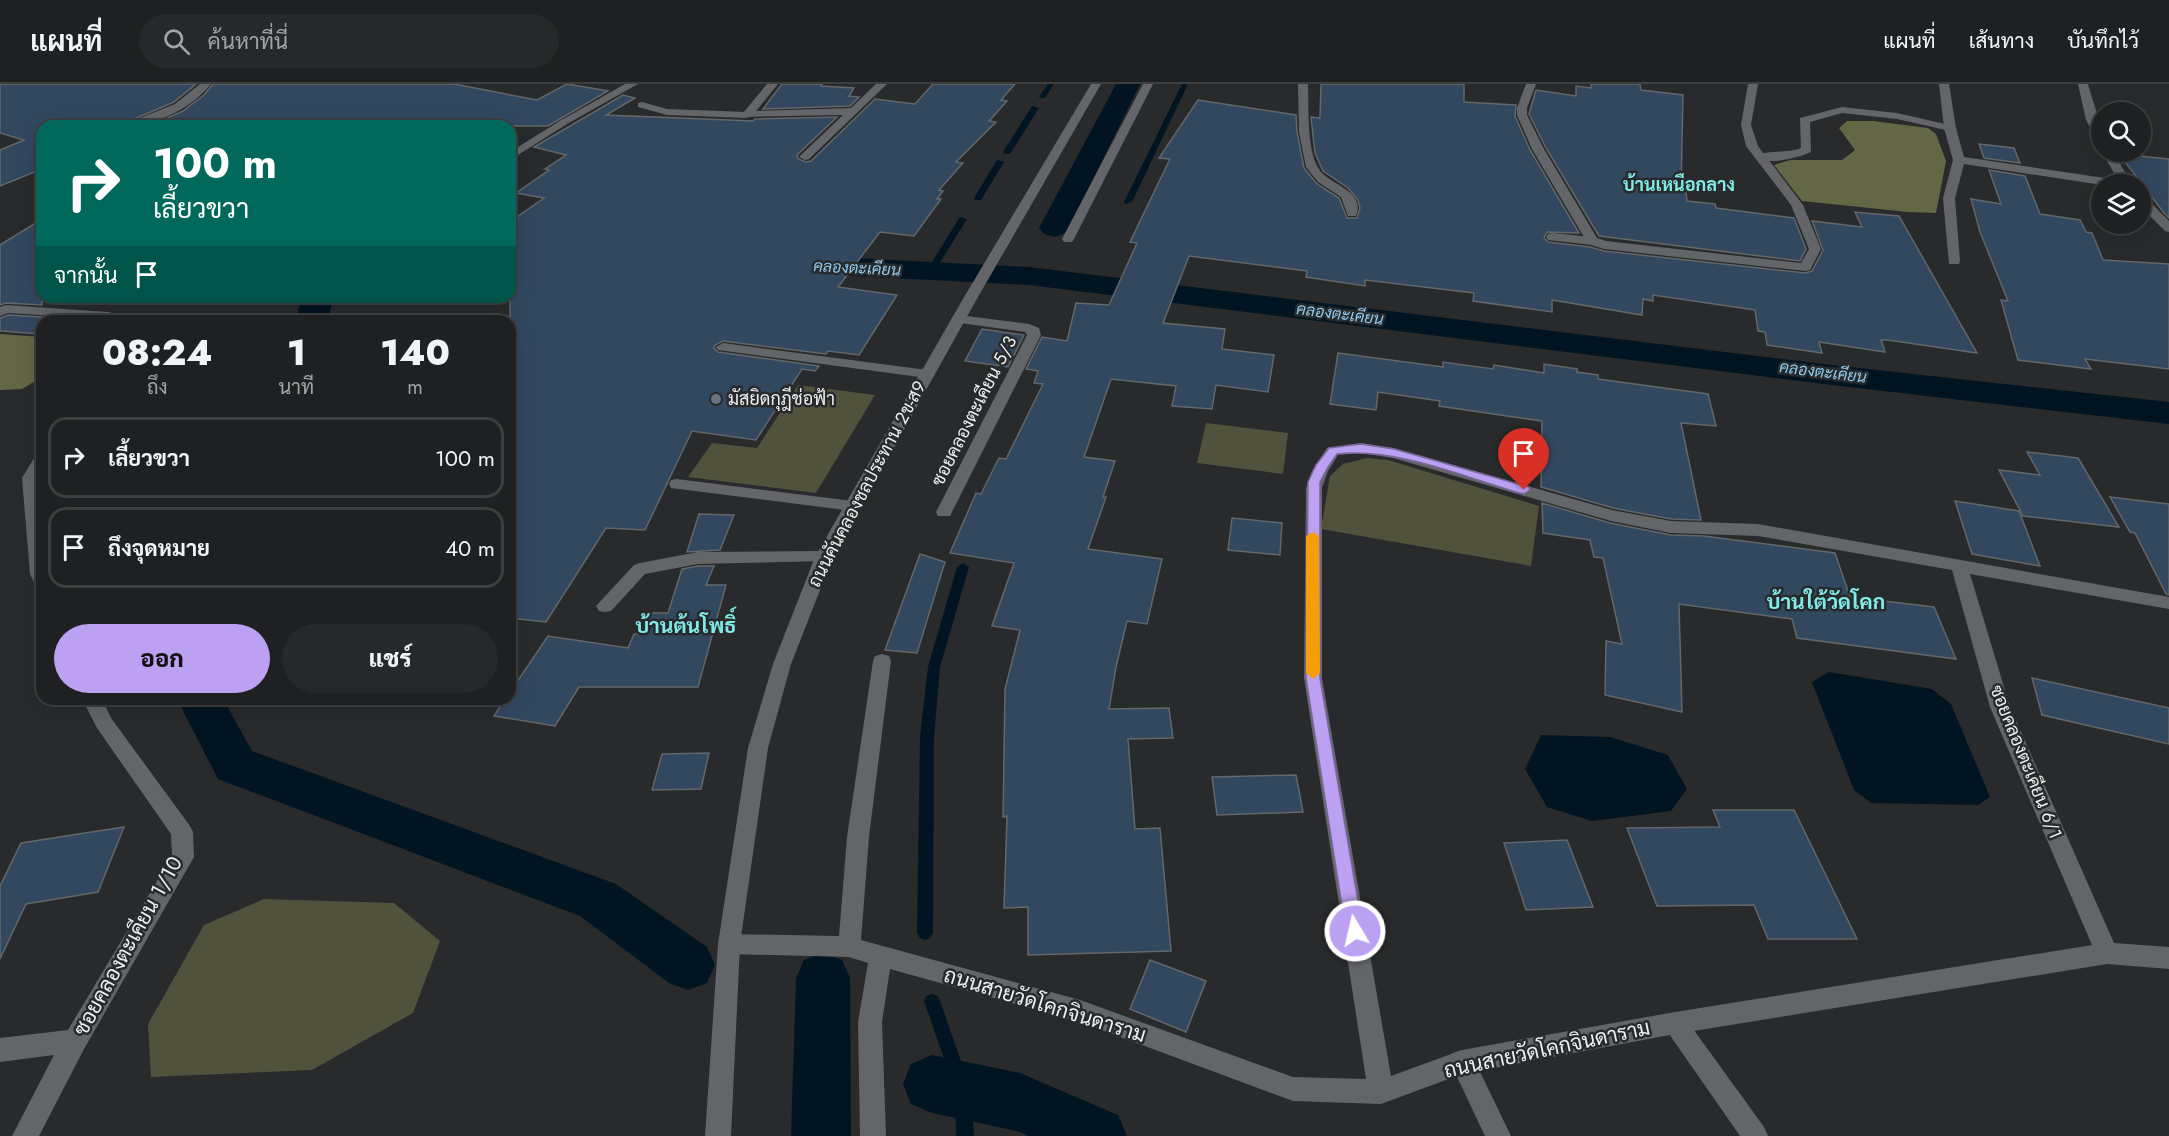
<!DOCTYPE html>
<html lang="th">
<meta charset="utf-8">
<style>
:root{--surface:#1e2021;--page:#26282a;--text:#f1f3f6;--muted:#a1a3a5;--line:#3c3e3f;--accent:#bca0f2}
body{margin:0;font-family:Jost,Sarabun,sans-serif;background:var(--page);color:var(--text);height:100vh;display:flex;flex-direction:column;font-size:22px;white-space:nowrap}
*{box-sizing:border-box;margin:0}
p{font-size:20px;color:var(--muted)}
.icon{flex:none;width:33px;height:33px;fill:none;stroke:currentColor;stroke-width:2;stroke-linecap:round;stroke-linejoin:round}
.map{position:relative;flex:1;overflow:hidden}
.panel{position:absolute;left:36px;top:231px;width:480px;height:390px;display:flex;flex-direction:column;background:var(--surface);border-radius:18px;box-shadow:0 6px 24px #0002,0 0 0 2px var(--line)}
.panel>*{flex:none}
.guide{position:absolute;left:36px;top:36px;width:480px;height:183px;border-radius:18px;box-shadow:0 6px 24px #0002,0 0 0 2px var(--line);background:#00695c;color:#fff;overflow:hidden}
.buttons{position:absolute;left:2091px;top:18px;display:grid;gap:12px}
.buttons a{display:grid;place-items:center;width:60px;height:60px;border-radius:50%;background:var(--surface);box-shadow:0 6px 24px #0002,0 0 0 2px var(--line);font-size:30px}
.pin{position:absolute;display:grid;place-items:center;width:51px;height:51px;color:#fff;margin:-62px -26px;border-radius:50% 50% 50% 0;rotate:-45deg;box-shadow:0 0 6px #0007}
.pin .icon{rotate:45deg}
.me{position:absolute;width:66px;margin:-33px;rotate:351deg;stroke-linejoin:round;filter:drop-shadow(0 0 4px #0008)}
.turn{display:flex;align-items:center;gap:21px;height:126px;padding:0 18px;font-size:27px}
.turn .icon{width:78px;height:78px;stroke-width:2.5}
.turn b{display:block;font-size:42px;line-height:51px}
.then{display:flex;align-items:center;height:57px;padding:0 18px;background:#0003;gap:12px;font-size:22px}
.eta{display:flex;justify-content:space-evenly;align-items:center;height:102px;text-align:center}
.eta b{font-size:36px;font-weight:800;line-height:42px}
.primary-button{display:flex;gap:12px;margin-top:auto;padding:12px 18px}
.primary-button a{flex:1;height:69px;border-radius:36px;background:var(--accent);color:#111;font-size:24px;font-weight:800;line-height:69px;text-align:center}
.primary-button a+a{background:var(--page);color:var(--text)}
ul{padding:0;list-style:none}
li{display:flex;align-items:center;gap:18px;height:81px;margin:0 12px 9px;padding:0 6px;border:3px solid var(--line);border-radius:18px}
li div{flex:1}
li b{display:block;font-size:22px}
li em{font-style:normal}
header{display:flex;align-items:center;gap:36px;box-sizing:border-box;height:84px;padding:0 30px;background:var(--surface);border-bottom:2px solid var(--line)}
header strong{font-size:28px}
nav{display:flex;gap:33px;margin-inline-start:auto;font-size:21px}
.search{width:420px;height:54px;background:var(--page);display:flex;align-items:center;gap:15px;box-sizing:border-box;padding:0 21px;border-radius:33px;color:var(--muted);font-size:22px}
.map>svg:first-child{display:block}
.green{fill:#50523c}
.forest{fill:#646746}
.water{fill:#001521}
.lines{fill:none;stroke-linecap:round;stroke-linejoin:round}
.stream{fill:#001521;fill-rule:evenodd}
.canal{fill:#001521;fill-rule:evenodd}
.building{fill:#32485f;stroke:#646769;stroke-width:1.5}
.lane{fill:#636568;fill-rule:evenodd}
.street{fill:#636568;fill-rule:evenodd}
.secondary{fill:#636568;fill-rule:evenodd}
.route{fill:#bca0f2;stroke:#7a689d;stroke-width:1.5}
.slow{fill:#f59e0b}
.worship-dot{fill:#6b7280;stroke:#282a2c;stroke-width:2}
.labels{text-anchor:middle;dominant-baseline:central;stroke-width:5;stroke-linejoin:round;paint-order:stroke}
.far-water-label{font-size:16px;font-style:italic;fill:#8dcaec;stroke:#282a2c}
.far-quarter-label{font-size:18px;font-weight:bold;fill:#81ece7;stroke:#282a2c}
.poi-label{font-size:18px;fill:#eceeef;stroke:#282a2c;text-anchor:start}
.street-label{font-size:18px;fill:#eceeef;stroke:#282a2c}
.quarter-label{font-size:21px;font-weight:bold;fill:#81ece7;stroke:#282a2c}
.near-street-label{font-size:21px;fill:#eceeef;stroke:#282a2c}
</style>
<header>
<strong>แผนที่</strong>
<div class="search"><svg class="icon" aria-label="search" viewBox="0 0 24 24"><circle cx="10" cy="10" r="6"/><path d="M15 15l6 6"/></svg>ค้นหาที่นี่</div>
<nav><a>แผนที่</a><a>เส้นทาง</a><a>บันทึกไว้</a></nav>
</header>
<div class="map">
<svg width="2169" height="1052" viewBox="0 0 2169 1052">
<rect width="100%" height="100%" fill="#282a2c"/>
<!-- green -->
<g class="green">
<path d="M 798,301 L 875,311 L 816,409 L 688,393 L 712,359 L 757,364 Z"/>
<path d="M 1206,339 L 1288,349 L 1283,390 L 1197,379 Z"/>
<path d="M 1367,374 L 1388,376 L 1539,422 L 1531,482 L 1321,445 L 1330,392 L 1343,380 Z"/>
<path d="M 264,815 L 394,819 L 440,857 L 413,929 L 312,986 L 151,993 L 148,940 L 204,841 Z"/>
</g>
<!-- forest -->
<g class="forest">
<path d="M 1847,37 L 1873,37 L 1928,44 L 1936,50 L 1946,77 L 1936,129 L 1908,128 L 1802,117 L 1774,81 L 1790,76 L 1842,76 L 1855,66 L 1839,44 Z"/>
<path d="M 0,250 L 42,253 L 42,293 L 22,305 L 0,306 Z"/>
</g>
<!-- water -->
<g class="water">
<path d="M 1829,588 L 1932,605 L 1951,620 L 1990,713 L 1978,721 L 1871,719 L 1854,706 L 1812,598 Z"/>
<path d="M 1541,651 L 1610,653 L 1668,671 L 1687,705 L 1671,727 L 1592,737 L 1547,723 L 1525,685 Z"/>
</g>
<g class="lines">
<!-- stream -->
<g class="stream">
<path d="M 1048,0 L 1054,0 L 1045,14 L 1041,14 L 1039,13 Z"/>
<path d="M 1182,0 L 1188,0 L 1132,118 L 1125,120 L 1124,118 Z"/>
<path d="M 1032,22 L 1039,24 L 1010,70 L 1004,70 L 1003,68 Z"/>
<path d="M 997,76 L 1004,78 L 981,116 L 975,116 L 974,114 Z"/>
<path d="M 960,133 L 967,135 L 934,188 L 928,188 L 927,186 Z"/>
<path d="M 963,479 L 969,483 L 940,583 L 934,653 L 933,849 L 930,854 L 925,856 L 920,854 L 917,849 L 920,653 L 928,583 L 957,483 Z"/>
<path d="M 932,910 L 938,912 L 940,917 L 971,1006 L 974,1052 L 956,1052 L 955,1006 L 924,917 L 926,912 Z"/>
</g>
<!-- canal -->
<g class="canal">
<path d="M 1116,0 L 1140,0 L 1069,144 L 1064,150 L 1054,153 L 1044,150 L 1039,144 Z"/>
<path d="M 796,171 L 1029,183 L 1832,281 L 2169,318 L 2169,340 L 1832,301 L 1029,201 L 796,189 L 785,186 L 781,180 L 785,174 Z"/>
<path d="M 301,213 L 333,213 L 328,237 L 296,237 Z"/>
<path d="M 177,615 L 223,615 L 252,667 L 616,800 L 707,863 L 715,881 L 707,899 L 688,906 L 669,899 L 580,832 L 218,695 Z"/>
<path d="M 823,869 L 842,876 L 850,894 L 851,1052 L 791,1052 L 796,894 L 804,876 Z"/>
<path d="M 932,971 L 1020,989 L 1118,1031 L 1127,1052 L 1029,1052 L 1017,1047 L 932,1029 L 911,1020 L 903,1000 L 911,980 Z"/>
</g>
</g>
<!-- building -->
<g class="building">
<path d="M 0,0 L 196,0 L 174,18 L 118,42 L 42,42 L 42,85 L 0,102 L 0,66 L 24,56 L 0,49 Z"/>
<path d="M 213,0 L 454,0 L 537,16 L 567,0 L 608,7 L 548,42 L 142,42 L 159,38 L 183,27 L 204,11 Z"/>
<path d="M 782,0 L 822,0 L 821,2 L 854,4 L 849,12 L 859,13 L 850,22 L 763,25 Z"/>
<path d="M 933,0 L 1015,0 L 1001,16 L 1007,17 L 989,37 L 996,38 L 956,78 L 963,79 L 939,106 L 943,107 L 937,115 L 941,115 L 914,152 L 880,148 L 838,203 L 897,211 L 859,271 L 828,267 L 826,270 L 723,257 L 715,261 L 714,264 L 718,268 L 819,282 L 815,287 L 802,285 L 756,356 L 692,347 L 645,446 L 606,444 L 546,538 L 510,534 L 510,138 L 544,114 L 516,109 L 549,86 L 545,85 L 566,71 L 534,63 L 623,11 L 635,14 L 606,31 L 753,37 L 755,35 L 837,33 L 797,71 L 798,75 L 806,78 L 811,77 L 875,15 L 915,20 Z"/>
<path d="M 1321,0 L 1464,0 L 1464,18 L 1516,21 L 1515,32 L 1530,66 L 1579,149 L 1547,148 L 1544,154 L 1548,158 L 1590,163 L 1604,167 L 1805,189 L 1812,187 L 1823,166 L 1812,137 L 1862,143 L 1855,128 L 1899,132 L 1977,269 L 1888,256 L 1881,256 L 1885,268 L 1819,258 L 1822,269 L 1767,261 L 1765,248 L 1758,247 L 1755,226 L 1653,211 L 1653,217 L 1643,215 L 1642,231 L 1552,216 L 1552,228 L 1473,217 L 1474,209 L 1365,196 L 1365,202 L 1306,193 L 1307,187 L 1189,172 L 1163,239 L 1225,245 L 1222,265 L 1274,271 L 1268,308 L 1216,301 L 1212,325 L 1172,322 L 1176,302 L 1111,295 L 1084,373 L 1115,377 L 1103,413 L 1106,413 L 1088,465 L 1162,475 L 1147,540 L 1127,537 L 1116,583 L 1109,625 L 1169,624 L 1173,654 L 1128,655 L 1135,745 L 1160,744 L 1171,867 L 1028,871 L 1028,823 L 1004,824 L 1007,732 L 1003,733 L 1005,605 L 1020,546 L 992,542 L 1014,479 L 950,469 L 976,409 L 981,410 L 999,374 L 1006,375 L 1043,300 L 1034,299 L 1038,287 L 1026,285 L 1042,253 L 1067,257 L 1076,219 L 1109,221 L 1137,159 L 1130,158 L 1170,75 L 1159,74 L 1198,16 L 1296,31 L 1297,48 L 1304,84 L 1317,100 L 1339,114 L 1347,134 L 1357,134 L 1360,124 L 1358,116 L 1348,104 L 1323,87 L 1315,69 L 1311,33 L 1320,34 Z"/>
<path d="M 1591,0 L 1640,0 L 1641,6 L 1683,11 L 1681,107 L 1686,108 L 1687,117 L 1715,120 L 1716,124 L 1794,134 L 1806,165 L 1800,177 L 1599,152 L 1546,64 L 1529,30 L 1536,6 L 1576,12 L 1576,2 L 1591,4 Z"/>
<path d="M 1979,60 L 2014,64 L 2020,79 L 1984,74 Z"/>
<path d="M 2119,70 L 2169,75 L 2169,134 L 2164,129 Z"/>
<path d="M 1989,86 L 2025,92 L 2040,130 L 2080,136 L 2086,148 L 2092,149 L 2103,176 L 2169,180 L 2169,285 L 2085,275 L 2091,285 L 2018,276 L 2001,216 L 2008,217 L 1980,148 L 1971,115 L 2001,120 Z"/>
<path d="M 42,135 L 42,221 L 6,219 L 0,221 L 0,161 Z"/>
<path d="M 8,231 L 42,233 L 42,250 L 0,247 L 0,234 Z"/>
<path d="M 982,245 L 1024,251 L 1008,283 L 965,277 Z"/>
<path d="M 1338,269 L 1443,283 L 1443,278 L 1493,285 L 1494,281 L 1544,289 L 1544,280 L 1577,285 L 1577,288 L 1598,291 L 1598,295 L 1708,310 L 1716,342 L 1681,339 L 1701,436 L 1671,435 L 1613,424 L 1541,403 L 1542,337 L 1439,322 L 1440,317 L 1378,308 L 1376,326 L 1330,320 Z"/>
<path d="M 2027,368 L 2078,374 L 2119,443 L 2023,432 L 1999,386 L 2040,391 Z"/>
<path d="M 2110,413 L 2169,420 L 2169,511 L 2166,510 L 2135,449 L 2130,448 Z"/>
<path d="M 1955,417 L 2019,427 L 2040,482 L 1972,470 Z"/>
<path d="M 1542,419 L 1610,439 L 1671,451 L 1704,452 L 1835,469 L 1850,513 L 1934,523 L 1956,575 L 1797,554 L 1792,535 L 1679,520 L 1682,628 L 1605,611 L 1606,557 L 1622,560 L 1603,474 L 1594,473 L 1590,456 L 1543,449 Z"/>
<path d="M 699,430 L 734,431 L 720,466 L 687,468 Z"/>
<path d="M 1232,434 L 1282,439 L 1280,471 L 1228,466 Z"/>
<path d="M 920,470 L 945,478 L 917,569 L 885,566 Z"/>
<path d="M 698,482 L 714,482 L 706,501 L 726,501 L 698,603 L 579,603 L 555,642 L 494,632 L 505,615 L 510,615 L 510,608 L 548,552 L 628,564 L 634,550 L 643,550 L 651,529 L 668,529 L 682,485 Z"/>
<path d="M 2032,594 L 2169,624 L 2169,660 L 2042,631 Z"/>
<path d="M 709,669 L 701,705 L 652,706 L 662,670 Z"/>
<path d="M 1296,691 L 1303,728 L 1217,731 L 1212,693 Z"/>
<path d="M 1713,726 L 1794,726 L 1857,855 L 1768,855 L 1754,821 L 1657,822 L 1627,744 L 1720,743 Z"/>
<path d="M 124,743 L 98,808 L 26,820 L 0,875 L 0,802 L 21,759 Z"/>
<path d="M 1567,756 L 1593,823 L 1526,826 L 1504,759 Z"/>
<path d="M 1150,876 L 1206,897 L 1186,948 L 1130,925 Z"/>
</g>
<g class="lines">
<!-- lane -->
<g class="lane">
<path d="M 200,0 L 211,0 C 189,27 154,42 120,42 L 175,20 Z"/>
<path d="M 642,18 L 667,25 L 747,28 L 752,31 L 747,34 L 667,31 L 638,23 L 638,19 Z"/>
<path d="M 1842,23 L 1897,29 L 1954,42 L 1956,44 L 1950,47 L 1897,35 L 1842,29 L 1810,38 L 1811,68 C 1798,74 1766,82 1754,73 C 1766,65 1787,70 1801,64 L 1800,34 Z"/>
<path d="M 563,35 L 567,36 L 567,40 L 510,76 L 510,68 Z"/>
<path d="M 1552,149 L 1592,153 L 1598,157 L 1592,161 L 1548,156 L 1546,153 L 1548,150 Z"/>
<path d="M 723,259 L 927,286 L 934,290 L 927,294 L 718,266 L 716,263 Z"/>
<path d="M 824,467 L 830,469 L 833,473 L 830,477 L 698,480 L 645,490 L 611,527 L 605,528 L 599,527 L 596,522 L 634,481 L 640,479 L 698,468 Z"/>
<path d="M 1675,928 L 1683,931 L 1764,1043 L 1768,1052 L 1740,1052 L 1667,947 L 1663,939 L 1667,931 Z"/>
<path d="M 1462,966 L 1471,969 L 1511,1052 L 1485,1052 L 1450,978 L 1453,969 Z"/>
</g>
<!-- street -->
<g class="street">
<path d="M 625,0 L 638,0 L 567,40 L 563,41 L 558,38 Z"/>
<path d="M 767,0 L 778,0 L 756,27 L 851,24 L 876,0 L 887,0 L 809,75 L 805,76 L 799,73 L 801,71 L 843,31 L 743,33 L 743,29 Z"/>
<path d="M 1143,0 L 1153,0 L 1074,155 L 1072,158 L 1064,158 L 1062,155 Z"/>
<path d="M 1298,0 L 1308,0 C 1309,23 1306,70 1321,88 C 1332,101 1366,108 1356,132 L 1348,132 L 1341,113 L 1318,98 L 1306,83 L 1299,48 Z"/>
<path d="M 1526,0 L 1536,0 L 1527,24 L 1527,31 L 1544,65 L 1597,154 L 1606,157 L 1801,179 L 1809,165 L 1791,121 L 1746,62 L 1741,41 L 1748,0 L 1758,0 L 1751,41 L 1758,62 L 1803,121 L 1821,165 L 1810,186 L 1805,187 L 1604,165 L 1588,160 L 1532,65 L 1517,31 L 1517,24 Z"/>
<path d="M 1939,0 L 1949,0 L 1956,44 L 1964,73 L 2118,96 L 2102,68 L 2113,68 L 2132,100 L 2102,101 L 1964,80 L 1955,114 L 1960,177 L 1959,180 L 1949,180 L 1943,114 L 1953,76 L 1944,44 Z"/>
<path d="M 2078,0 L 2088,0 C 2093,19 2102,39 2102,58 L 2098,57 L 2086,36 Z"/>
<path d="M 2140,112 L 2144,112 L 2169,137 L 2169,148 L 2165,147 L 2140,122 Z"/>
<path d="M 6,221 L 108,228 L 133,234 L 135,237 L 8,229 L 0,232 L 0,223 Z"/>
<path d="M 958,231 L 1029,240 L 1039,244 L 1041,251 L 952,428 L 950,432 L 938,432 L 936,428 L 1027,251 L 1025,248 L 953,238 L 951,235 Z"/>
<path d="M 1361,359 L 1394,364 L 1612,426 L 1671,437 L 1758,440 L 2169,513 L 2169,525 L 1970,490 L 2010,623 L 2114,859 L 2169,863 L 2169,885 L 2107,880 L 1675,950 L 1462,990 L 1381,1020 L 1293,1017 L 1080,938 L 890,885 L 882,938 L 886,1052 L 860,1052 L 858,938 L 868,879 L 849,873 L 729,870 L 721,867 L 718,860 L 721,853 L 729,850 L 839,852 L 847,753 L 873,577 L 875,572 L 882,570 L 889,572 L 891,577 L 869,753 L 861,856 L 1080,916 L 1293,993 L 1366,995 L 1304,594 L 1306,404 L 1312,387 L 1327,364 ZM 1361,369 L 1393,374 L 1611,437 L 1671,449 L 1758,452 L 1952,486 L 1990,623 L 2092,861 L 1675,928 L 1462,966 L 1391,992 L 1322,594 L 1322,404 L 1328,387 L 1338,371 Z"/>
<path d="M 42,370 L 42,388 L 38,394 L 42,433 L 42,505 L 36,503 L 30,490 L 22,394 L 36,371 Z"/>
<path d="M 677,395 L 853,417 L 859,418 L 861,422 L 859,426 L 853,427 L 671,404 L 669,400 L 671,396 Z"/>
<path d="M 82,615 L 102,615 L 111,634 L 190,742 L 193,748 L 194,773 L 84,965 L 39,1052 L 12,1052 L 54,971 L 0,978 L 0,954 L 68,946 L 172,772 L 171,750 L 97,644 Z"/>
</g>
<!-- secondary -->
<path class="secondary" d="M 1091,0 L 1101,0 L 974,220 L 833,473 L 791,580 L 768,664 L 740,860 L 731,1052 L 705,1052 L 718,860 L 748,664 L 773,580 L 815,473 L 960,220 Z"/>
</g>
<!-- route -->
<path class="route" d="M 1361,360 L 1394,365 L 1529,403 L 1530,406 L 1524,410 C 1465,394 1398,363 1337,370 L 1328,383 L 1320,398 L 1320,594 L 1363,847 L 1361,853 L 1355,855 L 1349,853 L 1346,847 L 1306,594 L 1308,398 L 1316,381 L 1329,364 Z"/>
<!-- slow -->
<path class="slow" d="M 1313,448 L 1319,452 L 1320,589 L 1313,595 L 1306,589 L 1306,452 Z"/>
<!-- markers -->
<circle class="worship-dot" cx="716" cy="315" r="6"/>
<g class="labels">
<!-- far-water labels -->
<g class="far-water-label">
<text transform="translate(857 184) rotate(3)">คลองตะเคียน</text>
<text transform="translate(1340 230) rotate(7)">คลองตะเคียน</text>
<text transform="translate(1823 288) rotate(7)">คลองตะเคียน</text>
</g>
<!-- far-quarter labels -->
<g class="far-quarter-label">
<text x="1679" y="101">บ้านเหนือกลาง</text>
</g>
<!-- poi labels -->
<g class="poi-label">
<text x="728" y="315">มัสยิดกุฎีช่อฟ้า</text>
</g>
<!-- street labels -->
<g class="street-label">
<text transform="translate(974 327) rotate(-63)">ซอยคลองตะเคียน 5/3</text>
<text transform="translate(867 400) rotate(-62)">ถนนคันคลองชลประทาน 2ข-ส9</text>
<text transform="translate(2026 678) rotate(68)">ซอยคลองตะเคียน 6/1</text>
</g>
<!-- quarter labels -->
<g class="quarter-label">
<text x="1826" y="518">บ้านใต้วัดโคก</text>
<text x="686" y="542">บ้านต้นโพธิ์</text>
</g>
<!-- near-street labels -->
<g class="near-street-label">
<text transform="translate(128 862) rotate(-61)">ซอยคลองตะเคียน 1/10</text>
<text transform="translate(1045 921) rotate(17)">ถนนสายวัดโคกจินดาราม</text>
<text transform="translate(1547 965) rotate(-12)">ถนนสายวัดโคกจินดาราม</text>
</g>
</g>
</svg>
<div class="buttons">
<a><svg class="icon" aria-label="search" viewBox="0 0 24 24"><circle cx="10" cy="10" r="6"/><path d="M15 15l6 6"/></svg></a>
<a><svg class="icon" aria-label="layers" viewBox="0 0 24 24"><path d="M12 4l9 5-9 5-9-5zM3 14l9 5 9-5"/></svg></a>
</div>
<div class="pin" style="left:1524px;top:406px;background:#d93025"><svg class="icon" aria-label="arrive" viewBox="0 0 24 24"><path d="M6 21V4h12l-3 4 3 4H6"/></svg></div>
<svg class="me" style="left:1355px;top:847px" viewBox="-20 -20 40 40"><circle r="17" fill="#bca0f2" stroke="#fff" stroke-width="3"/><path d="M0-11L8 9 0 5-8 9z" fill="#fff"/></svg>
<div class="guide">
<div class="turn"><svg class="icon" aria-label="right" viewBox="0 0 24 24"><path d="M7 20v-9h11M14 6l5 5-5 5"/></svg><div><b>100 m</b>เลี้ยวขวา</div></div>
<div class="then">จากนั้น<svg class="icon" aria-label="arrive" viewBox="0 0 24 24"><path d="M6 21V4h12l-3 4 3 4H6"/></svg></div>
</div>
<section class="panel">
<div class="eta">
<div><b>08:24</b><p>ถึง</p></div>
<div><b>1</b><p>นาที</p></div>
<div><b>140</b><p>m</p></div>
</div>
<ul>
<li><svg class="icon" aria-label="right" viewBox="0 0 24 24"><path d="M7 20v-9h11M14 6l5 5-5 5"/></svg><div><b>เลี้ยวขวา</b></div><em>100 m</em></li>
<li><svg class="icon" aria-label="arrive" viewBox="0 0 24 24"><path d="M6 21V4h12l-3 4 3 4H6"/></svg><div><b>ถึงจุดหมาย</b></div><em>40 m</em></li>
</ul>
<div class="primary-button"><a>ออก</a><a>แชร์</a></div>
</section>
</div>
